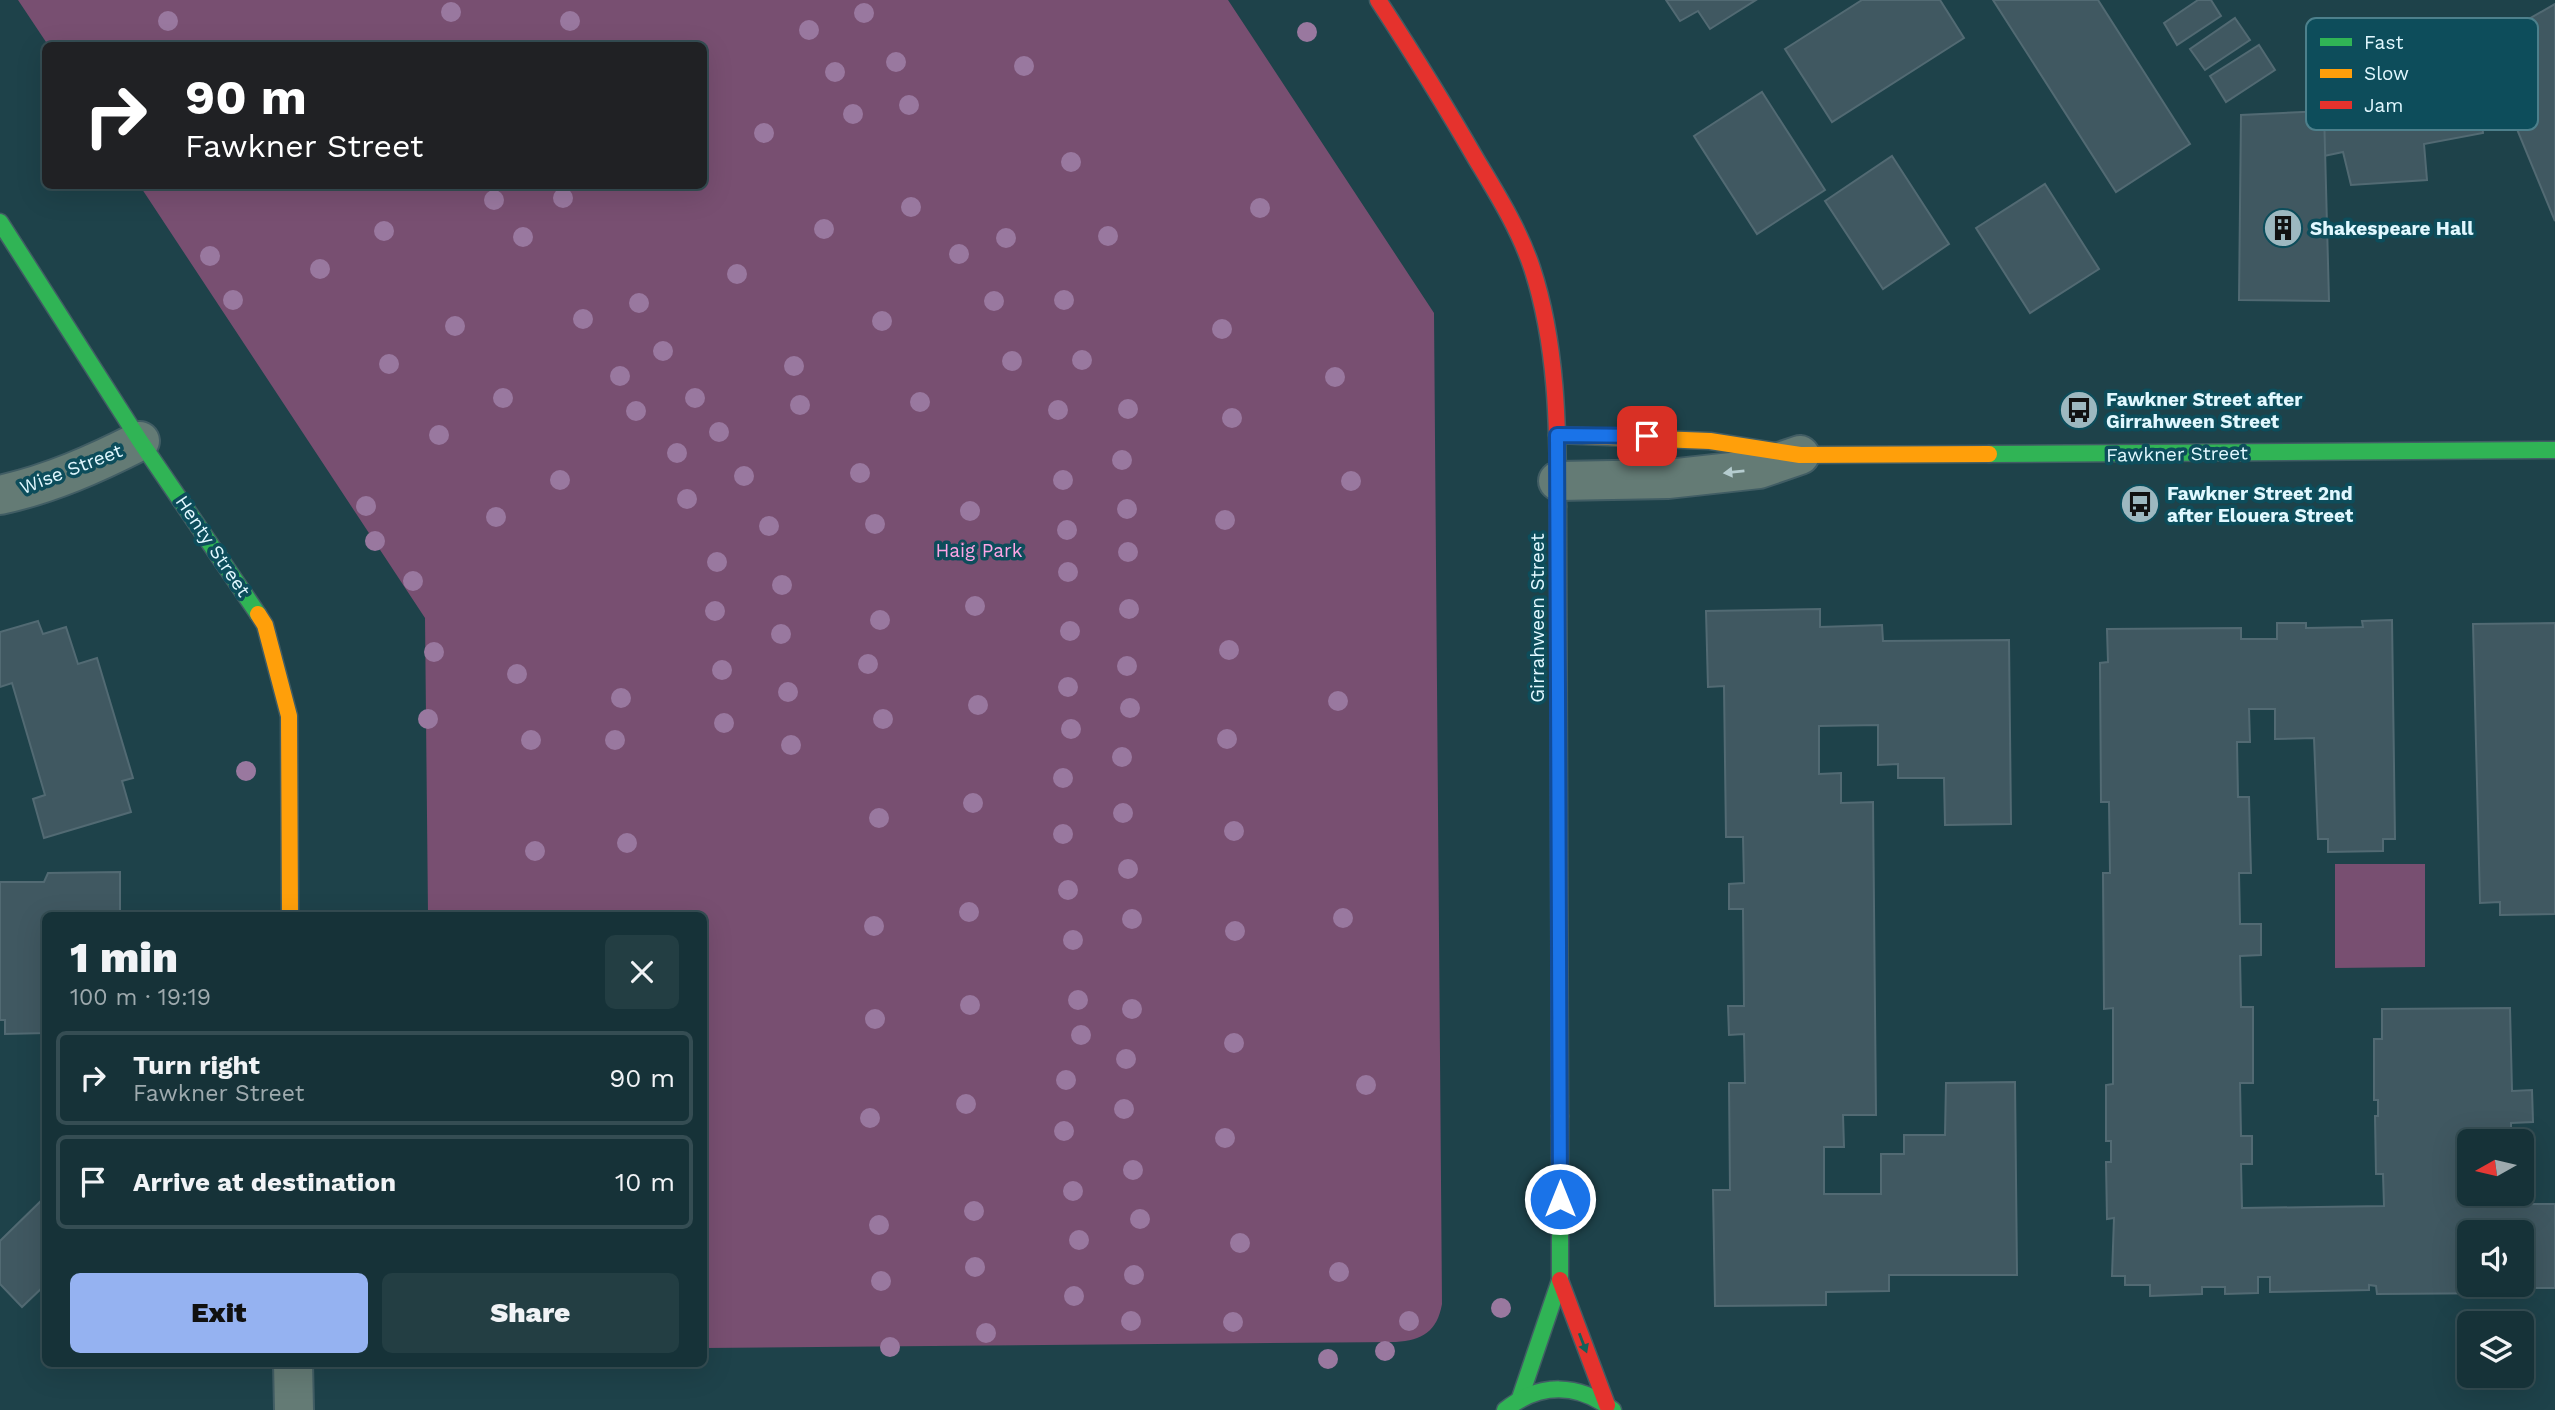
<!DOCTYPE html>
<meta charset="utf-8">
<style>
:root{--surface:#163238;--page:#233e43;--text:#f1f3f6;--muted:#9eaaae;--line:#354d53;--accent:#95b2f1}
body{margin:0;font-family:"Work Sans",sans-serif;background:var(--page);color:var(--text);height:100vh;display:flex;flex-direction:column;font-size:26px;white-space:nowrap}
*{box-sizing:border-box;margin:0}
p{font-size:23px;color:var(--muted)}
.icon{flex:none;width:38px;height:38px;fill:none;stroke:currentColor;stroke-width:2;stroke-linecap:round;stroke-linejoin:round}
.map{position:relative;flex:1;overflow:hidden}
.side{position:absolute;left:42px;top:912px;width:665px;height:455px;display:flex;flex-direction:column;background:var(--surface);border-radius:10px;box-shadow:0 7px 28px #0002,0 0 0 2px var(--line)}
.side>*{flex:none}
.guide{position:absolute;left:42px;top:42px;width:665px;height:147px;border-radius:10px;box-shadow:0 7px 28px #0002,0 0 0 2px var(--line);background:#202124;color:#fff;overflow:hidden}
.needle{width:46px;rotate:262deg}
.tools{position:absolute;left:2457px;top:1129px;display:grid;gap:14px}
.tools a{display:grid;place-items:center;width:77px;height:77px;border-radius:10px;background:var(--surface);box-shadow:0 7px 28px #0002,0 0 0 2px var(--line);font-size:35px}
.pin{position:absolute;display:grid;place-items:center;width:60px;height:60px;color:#fff;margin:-30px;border-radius:14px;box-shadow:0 4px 10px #0006}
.me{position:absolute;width:77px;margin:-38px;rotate:0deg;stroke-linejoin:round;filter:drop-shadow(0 0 5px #0008)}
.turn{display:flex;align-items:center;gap:24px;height:147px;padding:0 28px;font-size:32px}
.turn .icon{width:91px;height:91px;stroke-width:2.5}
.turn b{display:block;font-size:49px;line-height:60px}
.round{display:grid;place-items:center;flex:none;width:74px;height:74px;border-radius:10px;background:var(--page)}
.head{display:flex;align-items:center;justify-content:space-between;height:119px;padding:0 28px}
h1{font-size:42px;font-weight:800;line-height:52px}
.primary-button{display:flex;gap:14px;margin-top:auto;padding:14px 28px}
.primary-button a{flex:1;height:80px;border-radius:10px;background:var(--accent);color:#111;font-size:28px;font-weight:800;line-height:80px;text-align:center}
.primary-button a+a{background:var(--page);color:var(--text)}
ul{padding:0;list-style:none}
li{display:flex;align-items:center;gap:21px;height:94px;margin:0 14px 10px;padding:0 14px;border:4px solid var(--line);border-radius:10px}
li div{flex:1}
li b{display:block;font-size:26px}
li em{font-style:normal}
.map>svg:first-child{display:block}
.green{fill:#784f71}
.building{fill:#405861;stroke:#526a73;stroke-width:2}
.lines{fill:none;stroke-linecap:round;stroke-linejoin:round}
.street-casing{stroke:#415d64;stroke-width:42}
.fast-casing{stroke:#415d64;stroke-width:19}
.slow-casing{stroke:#415d64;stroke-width:19}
.jam-casing{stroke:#415d64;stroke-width:19}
.street{stroke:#647b75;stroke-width:38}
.fast{stroke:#30b455;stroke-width:16}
.slow{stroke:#ff9f0a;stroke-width:16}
.jam{stroke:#e5322d;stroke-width:16}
.tree{fill:#99789f}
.oneway{fill:#b5cccf}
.oneway2{fill:#14625a}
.route-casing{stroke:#114b97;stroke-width:18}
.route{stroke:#1a73e8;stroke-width:12}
.labels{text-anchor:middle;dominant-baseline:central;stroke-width:7;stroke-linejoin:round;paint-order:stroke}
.poi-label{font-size:19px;font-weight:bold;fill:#e1f8ff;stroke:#0d4d5b;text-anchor:start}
.street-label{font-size:19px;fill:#e1f8ff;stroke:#0d4d5b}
.park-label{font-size:19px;fill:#fea5e5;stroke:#0d4d5b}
.key{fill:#0d4d5b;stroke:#4d808c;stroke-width:2}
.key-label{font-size:19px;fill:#e1f8ff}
</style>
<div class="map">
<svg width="2555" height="1410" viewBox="0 0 2555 1410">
<rect width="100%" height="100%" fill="#1e424a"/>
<!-- green -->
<g class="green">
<path d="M 18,0 L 1228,0 L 1434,313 L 1442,1304 C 1437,1332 1422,1340 1396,1342 L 704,1348 L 704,915 L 428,915 L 425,618 L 140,186 L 704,186 L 704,46 L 48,45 Z"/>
<path d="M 2335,864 L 2425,864 L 2425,967 L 2335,968 Z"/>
</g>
<!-- building -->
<g class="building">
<path d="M 1666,0 L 1756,0 L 1710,29 L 1698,11 L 1680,21 Z"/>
<path d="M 1862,0 L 1940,0 L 1964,38 L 1832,122 L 1785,49 Z"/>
<path d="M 1993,0 L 2098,0 L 2190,144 L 2116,192 Z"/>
<path d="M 2198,0 L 2211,0 L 2221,16 L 2177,45 L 2164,23 Z"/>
<path d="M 2555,4 L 2555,221 L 2485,52 L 2526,42 L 2520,24 Z"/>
<path d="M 2235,18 L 2250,40 L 2205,70 L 2190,49 Z"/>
<path d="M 2455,41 L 2461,93 L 2479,94 L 2483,133 L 2424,144 L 2427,180 L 2351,185 L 2343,152 L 2324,156 L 2324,123 L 2331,122 L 2318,60 Z"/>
<path d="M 2259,45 L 2275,70 L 2226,102 L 2210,76 Z"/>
<path d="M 1762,92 L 1825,190 L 1757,234 L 1694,136 Z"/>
<path d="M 2324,111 L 2329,301 L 2239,300 L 2241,115 Z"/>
<path d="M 1892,156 L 1949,244 L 1883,289 L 1825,201 Z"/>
<path d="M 2045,184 L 2099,269 L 2030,313 L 1976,228 Z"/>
<path d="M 1820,609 L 1820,627 L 1882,625 L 1883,641 L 2009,640 L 2011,824 L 1945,825 L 1944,778 L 1898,778 L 1898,764 L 1878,765 L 1878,725 L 1819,726 L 1819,774 L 1841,773 L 1841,803 L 1873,802 L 1876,1115 L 1843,1115 L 1844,1147 L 1824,1147 L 1824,1194 L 1881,1194 L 1881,1154 L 1904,1154 L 1904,1135 L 1945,1135 L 1946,1083 L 2015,1082 L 2017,1275 L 1889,1275 L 1889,1291 L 1826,1292 L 1826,1305 L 1715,1306 L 1713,1190 L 1730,1190 L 1729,1083 L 1745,1083 L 1744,1034 L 1729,1035 L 1728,1006 L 1744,1006 L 1743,909 L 1729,909 L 1729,884 L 1744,883 L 1743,837 L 1726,837 L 1724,686 L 1708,687 L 1706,611 Z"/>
<path d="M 2392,620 L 2395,839 L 2383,839 L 2383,851 L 2328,852 L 2328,839 L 2318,839 L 2314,738 L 2275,739 L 2275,709 L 2249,709 L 2250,742 L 2237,742 L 2238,797 L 2249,797 L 2251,873 L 2239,873 L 2240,924 L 2261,924 L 2261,955 L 2240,956 L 2241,1007 L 2253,1007 L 2253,1083 L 2240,1083 L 2241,1136 L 2252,1136 L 2252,1164 L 2241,1164 L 2242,1208 L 2384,1206 L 2383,1174 L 2376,1174 L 2375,1116 L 2378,1116 L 2378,1100 L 2374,1100 L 2374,1039 L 2382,1039 L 2382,1009 L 2510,1008 L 2512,1091 L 2532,1090 L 2533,1122 L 2511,1123 L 2511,1141 L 2469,1141 L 2469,1194 L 2512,1194 L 2512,1204 L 2555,1204 L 2555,1288 L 2523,1288 L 2522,1232 L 2469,1232 L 2469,1284 L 2513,1284 L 2513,1293 L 2377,1294 L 2376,1286 L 2369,1285 L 2369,1290 L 2270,1292 L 2270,1277 L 2258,1277 L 2258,1293 L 2225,1294 L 2225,1287 L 2202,1287 L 2202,1294 L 2150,1296 L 2150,1285 L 2125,1285 L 2125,1276 L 2112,1276 L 2114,1218 L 2107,1219 L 2106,1162 L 2111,1162 L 2111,1141 L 2106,1141 L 2106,1085 L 2113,1084 L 2113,1008 L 2104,1009 L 2103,873 L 2110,873 L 2109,802 L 2101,802 L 2100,663 L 2108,662 L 2107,629 L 2241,628 L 2241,639 L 2277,639 L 2277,623 L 2306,623 L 2306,628 L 2363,627 L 2362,621 Z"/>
<path d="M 38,621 L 43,634 L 66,627 L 78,664 L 97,658 L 133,778 L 122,781 L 131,812 L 44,838 L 33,799 L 45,795 L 12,683 L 0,687 L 0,632 Z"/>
<path d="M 2555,623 L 2555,914 L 2500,915 L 2500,902 L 2480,903 L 2473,624 Z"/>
<path d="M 120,872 L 120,915 L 46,915 L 46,1033 L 5,1034 L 5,1020 L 0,1020 L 0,882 L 44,882 L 48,873 Z"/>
<path d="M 46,1196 L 46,1284 L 22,1307 L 0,1284 L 0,1241 Z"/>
</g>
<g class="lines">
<!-- street casing -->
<g class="street-casing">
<g id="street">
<path d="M 1558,481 L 1668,479 L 1759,469 L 1800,455"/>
<path d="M 0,495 C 50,484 95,464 140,441"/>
<path d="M 293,1363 L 294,1410"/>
</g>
</g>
<!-- fast casing -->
<g class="fast-casing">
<g id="fast">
<path d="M 0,222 L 140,441 L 258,614"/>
<path d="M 1989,454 L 2555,450"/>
<path d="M 1520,1398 L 1560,1280 L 1560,1116"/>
<path d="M 1505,1410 C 1540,1382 1578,1383 1613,1410"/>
</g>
</g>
<!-- slow casing -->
<g class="slow-casing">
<g id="slow">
<path d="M 1557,435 L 1710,441 L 1800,455 L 1989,454"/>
<path d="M 1558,506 L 1560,1116"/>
<path d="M 258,614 L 265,625 L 289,716 L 290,915"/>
</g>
</g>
<!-- jam casing -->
<g class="jam-casing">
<g id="jam">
<path d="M 1378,0 C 1412,52 1445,105 1476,159 C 1497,194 1519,229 1532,268 C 1557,344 1558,427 1558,506"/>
<path d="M 1560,1280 L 1607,1405"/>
</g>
</g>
<!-- street -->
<use href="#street" class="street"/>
<!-- fast -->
<use href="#fast" class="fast"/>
<!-- slow -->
<use href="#slow" class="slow"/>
<!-- jam -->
<use href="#jam" class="jam"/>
</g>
<!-- trees -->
<g class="tree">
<circle cx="451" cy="12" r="10"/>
<circle cx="864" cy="13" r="10"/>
<circle cx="168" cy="21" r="10"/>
<circle cx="570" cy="21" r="10"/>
<circle cx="809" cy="30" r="10"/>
<circle cx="1307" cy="32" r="10"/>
<circle cx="896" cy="62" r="10"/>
<circle cx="1024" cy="66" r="10"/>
<circle cx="835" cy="72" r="10"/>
<circle cx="909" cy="105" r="10"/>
<circle cx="853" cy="114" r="10"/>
<circle cx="764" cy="133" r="10"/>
<circle cx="1071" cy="162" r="10"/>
<circle cx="563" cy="198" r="10"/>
<circle cx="494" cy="200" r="10"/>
<circle cx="911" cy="207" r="10"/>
<circle cx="1260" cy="208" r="10"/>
<circle cx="824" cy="229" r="10"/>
<circle cx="384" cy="231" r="10"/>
<circle cx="1108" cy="236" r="10"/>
<circle cx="523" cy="237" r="10"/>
<circle cx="1006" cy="238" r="10"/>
<circle cx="959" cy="254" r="10"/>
<circle cx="210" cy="256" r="10"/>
<circle cx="320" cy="269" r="10"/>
<circle cx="737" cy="274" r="10"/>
<circle cx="233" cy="300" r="10"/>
<circle cx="1064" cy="300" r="10"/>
<circle cx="994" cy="301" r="10"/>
<circle cx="639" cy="303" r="10"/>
<circle cx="583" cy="319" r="10"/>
<circle cx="882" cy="321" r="10"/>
<circle cx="455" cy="326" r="10"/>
<circle cx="1222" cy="329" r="10"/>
<circle cx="663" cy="351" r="10"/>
<circle cx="1082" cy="360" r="10"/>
<circle cx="1012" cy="361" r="10"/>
<circle cx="389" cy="364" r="10"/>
<circle cx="794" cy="366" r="10"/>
<circle cx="620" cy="376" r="10"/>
<circle cx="1335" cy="377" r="10"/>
<circle cx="503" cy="398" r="10"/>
<circle cx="695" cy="398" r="10"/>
<circle cx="920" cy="402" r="10"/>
<circle cx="800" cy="405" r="10"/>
<circle cx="1128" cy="409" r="10"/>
<circle cx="1058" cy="410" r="10"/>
<circle cx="636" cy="411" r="10"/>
<circle cx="1232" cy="418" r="10"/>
<circle cx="719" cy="432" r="10"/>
<circle cx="439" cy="435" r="10"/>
<circle cx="677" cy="453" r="10"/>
<circle cx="1122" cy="460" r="10"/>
<circle cx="860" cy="473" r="10"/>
<circle cx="744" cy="476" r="10"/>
<circle cx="560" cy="480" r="10"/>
<circle cx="1063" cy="480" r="10"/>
<circle cx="1351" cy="481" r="10"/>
<circle cx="687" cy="499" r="10"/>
<circle cx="366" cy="506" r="10"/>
<circle cx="1127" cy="509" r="10"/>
<circle cx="970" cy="511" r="10"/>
<circle cx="496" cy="517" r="10"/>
<circle cx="1225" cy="520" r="10"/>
<circle cx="875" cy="524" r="10"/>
<circle cx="769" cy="526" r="10"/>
<circle cx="1067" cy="530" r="10"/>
<circle cx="375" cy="541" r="10"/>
<circle cx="1128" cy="552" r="10"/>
<circle cx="717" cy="562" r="10"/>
<circle cx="1068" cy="572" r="10"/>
<circle cx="413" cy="581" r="10"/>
<circle cx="782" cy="585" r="10"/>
<circle cx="975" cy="606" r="10"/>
<circle cx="1129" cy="609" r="10"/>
<circle cx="715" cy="611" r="10"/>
<circle cx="880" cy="620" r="10"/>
<circle cx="1070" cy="631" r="10"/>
<circle cx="781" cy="634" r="10"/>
<circle cx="1229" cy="650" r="10"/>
<circle cx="434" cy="652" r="10"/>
<circle cx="868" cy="664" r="10"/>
<circle cx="1127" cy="666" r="10"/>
<circle cx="722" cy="670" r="10"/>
<circle cx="517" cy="674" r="10"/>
<circle cx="1068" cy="687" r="10"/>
<circle cx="788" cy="692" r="10"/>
<circle cx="621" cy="698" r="10"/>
<circle cx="1338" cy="701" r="10"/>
<circle cx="978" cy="705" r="10"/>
<circle cx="1130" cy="708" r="10"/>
<circle cx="428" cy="719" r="10"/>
<circle cx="883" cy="719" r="10"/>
<circle cx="724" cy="723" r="10"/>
<circle cx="1071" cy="729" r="10"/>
<circle cx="1227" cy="739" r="10"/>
<circle cx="531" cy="740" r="10"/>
<circle cx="615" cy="740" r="10"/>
<circle cx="791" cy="745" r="10"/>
<circle cx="1122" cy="757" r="10"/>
<circle cx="246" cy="771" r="10"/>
<circle cx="1063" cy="778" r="10"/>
<circle cx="973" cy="803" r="10"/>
<circle cx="1123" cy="813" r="10"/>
<circle cx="879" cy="818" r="10"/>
<circle cx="1234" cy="831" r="10"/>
<circle cx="1063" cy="834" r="10"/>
<circle cx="627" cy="843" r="10"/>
<circle cx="535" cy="851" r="10"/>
<circle cx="1128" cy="869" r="10"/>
<circle cx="1068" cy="890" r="10"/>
<circle cx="969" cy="912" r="10"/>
<circle cx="1343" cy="918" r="10"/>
<circle cx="1132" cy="919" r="10"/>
<circle cx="874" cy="926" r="10"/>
<circle cx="1235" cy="931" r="10"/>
<circle cx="1073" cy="940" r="10"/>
<circle cx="1078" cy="1000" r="10"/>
<circle cx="970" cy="1005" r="10"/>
<circle cx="1132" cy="1009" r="10"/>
<circle cx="875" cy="1019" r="10"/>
<circle cx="1081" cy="1035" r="10"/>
<circle cx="1234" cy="1043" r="10"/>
<circle cx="1126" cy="1059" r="10"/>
<circle cx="1066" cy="1080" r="10"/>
<circle cx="1366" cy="1085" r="10"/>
<circle cx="966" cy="1104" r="10"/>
<circle cx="1124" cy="1109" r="10"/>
<circle cx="870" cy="1118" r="10"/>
<circle cx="1064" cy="1131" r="10"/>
<circle cx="1225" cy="1138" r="10"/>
<circle cx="1133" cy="1170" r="10"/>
<circle cx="1073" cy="1191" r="10"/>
<circle cx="974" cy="1211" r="10"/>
<circle cx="1140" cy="1219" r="10"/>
<circle cx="879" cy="1225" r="10"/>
<circle cx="1079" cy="1240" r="10"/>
<circle cx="1240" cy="1243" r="10"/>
<circle cx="975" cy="1267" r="10"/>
<circle cx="1339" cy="1272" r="10"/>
<circle cx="1134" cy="1275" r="10"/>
<circle cx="881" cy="1281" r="10"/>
<circle cx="1074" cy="1296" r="10"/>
<circle cx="1501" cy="1308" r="10"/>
<circle cx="1131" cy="1321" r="10"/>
<circle cx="1409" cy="1321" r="10"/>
<circle cx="1233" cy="1322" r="10"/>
<circle cx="986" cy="1333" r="10"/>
<circle cx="890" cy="1347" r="10"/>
<circle cx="1385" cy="1351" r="10"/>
<circle cx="1328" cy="1359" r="10"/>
</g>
<!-- one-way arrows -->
<defs><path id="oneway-solid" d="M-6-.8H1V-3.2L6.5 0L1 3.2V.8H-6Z" transform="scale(1.75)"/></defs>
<use class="oneway" href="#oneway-solid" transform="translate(1734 472) rotate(174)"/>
<use class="oneway2" href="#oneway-solid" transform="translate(1583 1343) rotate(69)"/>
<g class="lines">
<!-- route casing -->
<g class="route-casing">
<path id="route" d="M 1560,1199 L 1557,435 L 1647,436"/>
</g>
<!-- route -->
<use href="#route" class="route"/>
</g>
<!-- icons -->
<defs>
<g id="building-disc" transform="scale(2.0125)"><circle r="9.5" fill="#9db8c0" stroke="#0d4d5b"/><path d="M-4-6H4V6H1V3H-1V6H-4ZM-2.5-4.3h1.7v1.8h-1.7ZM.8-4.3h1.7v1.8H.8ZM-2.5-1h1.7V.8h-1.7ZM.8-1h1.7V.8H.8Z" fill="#111"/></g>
<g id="bus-disc" transform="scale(2.0125)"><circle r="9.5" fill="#9db8c0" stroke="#0d4d5b"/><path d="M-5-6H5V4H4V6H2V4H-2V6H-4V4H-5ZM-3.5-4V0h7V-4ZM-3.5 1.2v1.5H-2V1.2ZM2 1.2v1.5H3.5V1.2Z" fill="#111"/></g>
</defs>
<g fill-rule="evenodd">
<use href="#building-disc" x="2283" y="228"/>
<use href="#bus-disc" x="2079" y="410"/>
<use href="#bus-disc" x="2140" y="504"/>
</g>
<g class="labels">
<!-- poi labels -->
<g class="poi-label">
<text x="2310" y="228">Shakespeare Hall</text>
<text x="2106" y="399">Fawkner Street after<tspan x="2106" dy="22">Girrahween Street</tspan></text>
<text x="2167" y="493">Fawkner Street 2nd<tspan x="2167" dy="22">after Elouera Street</tspan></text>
</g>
<!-- street labels -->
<g class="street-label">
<text transform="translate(2177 454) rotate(-1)">Fawkner Street</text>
<text transform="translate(71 469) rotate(-21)">Wise Street</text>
<text transform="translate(213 546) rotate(56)">Henty Street</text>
<text transform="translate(1537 618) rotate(-90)">Girrahween Street</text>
</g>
<!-- park labels -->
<g class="park-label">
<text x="979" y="550">Haig Park</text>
</g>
</g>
<!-- legend -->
<rect x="2306" y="18" width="232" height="112" rx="10" class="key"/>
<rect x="2320" y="38" width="32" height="8" fill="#30b455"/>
<rect x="2320" y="69" width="32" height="9" fill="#ff9f0a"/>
<rect x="2320" y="101" width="32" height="8" fill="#e5322d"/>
<g class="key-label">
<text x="2364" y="49">Fast</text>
<text x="2364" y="80">Slow</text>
<text x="2364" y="112">Jam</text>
</g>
</svg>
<div class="tools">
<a><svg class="needle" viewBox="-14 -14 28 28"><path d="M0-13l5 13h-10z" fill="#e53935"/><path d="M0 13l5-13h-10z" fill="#9eaaae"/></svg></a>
<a><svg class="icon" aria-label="sound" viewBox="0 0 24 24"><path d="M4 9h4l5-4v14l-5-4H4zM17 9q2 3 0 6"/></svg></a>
<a><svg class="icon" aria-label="layers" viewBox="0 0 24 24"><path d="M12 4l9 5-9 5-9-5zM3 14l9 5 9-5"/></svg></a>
</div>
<div class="pin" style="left:1647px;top:436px;background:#d93025"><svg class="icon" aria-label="arrive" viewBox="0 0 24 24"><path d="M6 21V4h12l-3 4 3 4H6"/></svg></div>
<svg class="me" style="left:1560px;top:1199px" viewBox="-20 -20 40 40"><circle r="17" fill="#1a73e8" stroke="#fff" stroke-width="3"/><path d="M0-11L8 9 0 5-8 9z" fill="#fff"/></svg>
<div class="guide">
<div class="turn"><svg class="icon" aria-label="right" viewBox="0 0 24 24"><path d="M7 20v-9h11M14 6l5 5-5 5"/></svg><div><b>90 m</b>Fawkner Street</div></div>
</div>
<section class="side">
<div class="head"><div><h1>1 min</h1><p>100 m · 19:19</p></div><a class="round"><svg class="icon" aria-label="close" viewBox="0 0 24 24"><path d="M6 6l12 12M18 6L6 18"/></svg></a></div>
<ul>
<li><svg class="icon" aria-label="right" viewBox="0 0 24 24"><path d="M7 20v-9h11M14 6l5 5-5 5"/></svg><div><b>Turn right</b><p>Fawkner Street</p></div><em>90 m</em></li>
<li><svg class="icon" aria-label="arrive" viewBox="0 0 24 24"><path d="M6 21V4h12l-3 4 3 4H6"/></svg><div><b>Arrive at destination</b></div><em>10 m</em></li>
</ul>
<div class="primary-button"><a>Exit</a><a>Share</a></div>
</section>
</div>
